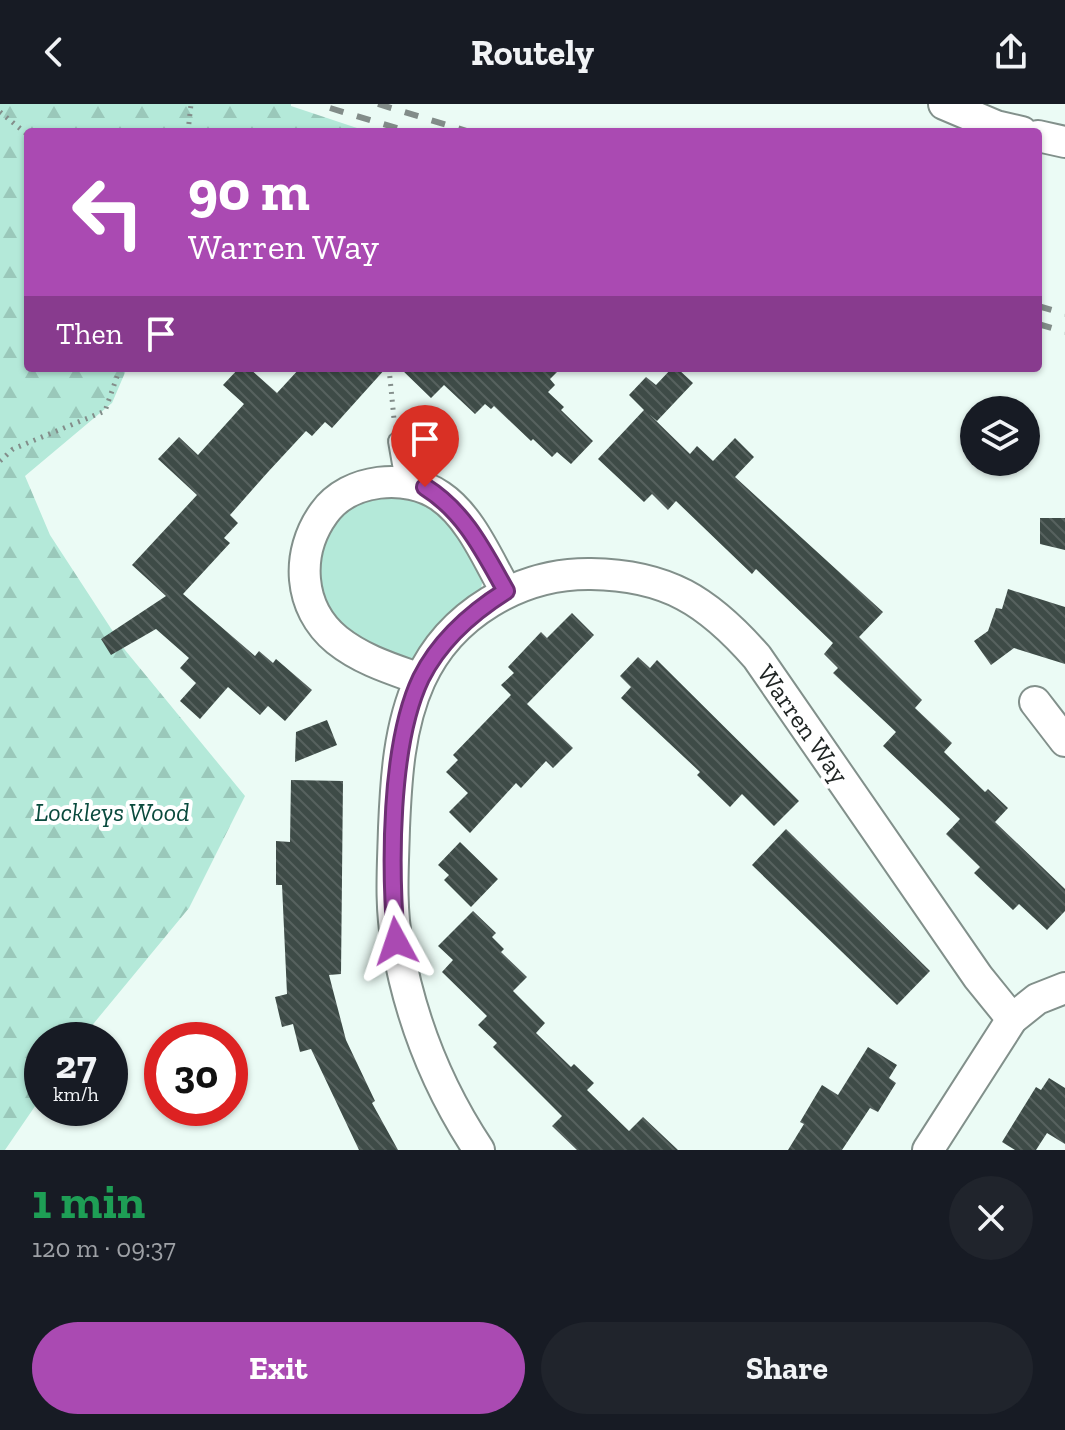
<!DOCTYPE html>
<meta charset="utf-8">
<style>
:root{--surface:#171b24;--page:#20242c;--text:#f1f3f6;--muted:#9ea1a6;--accent:#aa4ab2}
body{margin:0;font-family:"Zilla Slab",serif;background:var(--page);color:var(--text);height:100vh;display:flex;flex-direction:column;font-size:30px;white-space:nowrap}
*{box-sizing:border-box;margin:0}
p{font-size:26px;color:var(--muted)}
.icon{flex:none;width:44px;height:44px;fill:none;stroke:currentColor;stroke-width:2;stroke-linecap:round;stroke-linejoin:round}
.map{position:relative;height:1046px;overflow:hidden}
.drawer{display:flex;flex-direction:column;background:var(--surface);flex:1}
.drawer>*{flex:none}
.top-card{position:absolute;left:24px;top:24px;width:1018px;height:244px;border-radius:8px;box-shadow:0 2px 6px #0004;background:#aa4ab2;color:#fff;overflow:hidden}
.tools{position:absolute;left:960px;top:292px;display:grid;gap:16px}
.tools a{display:grid;place-items:center;width:80px;height:80px;border-radius:50%;background:var(--surface);box-shadow:0 2px 6px #0004;font-size:40px}
.speed{position:absolute;left:24px;top:918px;display:flex;gap:16px;font-size:40px;font-weight:700;text-align:center}
.speed>*{display:grid;place-content:center;width:104px;height:104px;border-radius:50%;background:var(--surface);box-shadow:0 2px 6px #0004;line-height:1}
.speed small{font-size:20px;font-weight:400}
.speed .limit{border:12px solid #d22;background:#fff;color:#111}
.pin{position:absolute;display:grid;place-items:center;width:68px;height:68px;color:#fff;margin:-82px -34px;border-radius:50% 50% 50% 0;rotate:-45deg;box-shadow:0 0 8px #0007}
.pin .icon{rotate:45deg}
.me{position:absolute;width:88px;margin:-44px;rotate:355deg;stroke-linejoin:round;filter:drop-shadow(0 0 6px #0008)}
.turn{display:flex;align-items:center;gap:28px;height:168px;padding:0 32px;font-size:36px}
.turn .icon{width:104px;height:104px;stroke-width:2.5}
.turn b{display:block;font-size:56px;line-height:68px}
.then{display:flex;align-items:center;height:76px;padding:0 32px;background:#0003;gap:16px;font-size:30px}
.round{display:grid;place-items:center;flex:none;width:84px;height:84px;border-radius:42px;background:var(--page)}
.summary{display:flex;align-items:center;justify-content:space-between;height:136px;padding:0 32px}
h1{font-size:48px;font-weight:700;line-height:60px;color:#1e9e55}
.action{display:flex;gap:16px;margin-top:auto;padding:16px 32px}
.action a{flex:1;height:92px;border-radius:48px;background:var(--accent);color:#fff;font-size:32px;font-weight:700;line-height:92px;text-align:center}
.action a+a{background:var(--page);color:var(--text)}
header{display:flex;justify-content:space-between;align-items:center;height:104px;padding:0 32px;background:var(--surface);font-size:36px;font-weight:700}
.map>svg:first-child{display:block}
.green{fill:#b4e9d9}
.forest{fill:url(#forest-firs)}
.building{fill:url(#building-back-hatch)}
.lines{fill:none;stroke-linecap:round;stroke-linejoin:round}
.lane-casing{stroke:#82908b;stroke-width:20}
.street-casing{stroke:#82908b;stroke-width:34}
.path{stroke:#838d8a;stroke-width:5;stroke-dasharray:2 6;stroke-linecap:butt}
.lane{stroke:#fff;stroke-width:16}
.street{stroke:#fff;stroke-width:30}
.rail{stroke:#828c89;stroke-width:6;stroke-dasharray:14 14;stroke-linecap:butt}
.route-casing{stroke:#6e3074;stroke-width:20}
.route{stroke:#aa4ab2;stroke-width:14}
.labels{text-anchor:middle;dominant-baseline:central;stroke-width:8;stroke-linejoin:round;paint-order:stroke}
.street-label{font-size:26px;fill:#202524;stroke:#fff}
.park-label{font-size:26px;font-style:italic;fill:#094a3d;stroke:#fff}
</style>
<header><svg class="icon" aria-label="back" viewBox="0 0 24 24"><path d="M15 5l-7 7 7 7"/></svg>Routely<svg class="icon" aria-label="share" viewBox="0 0 24 24"><path d="M12 15V3M7 8l5-5 5 5M5 13v7h14v-7"/></svg></header>
<div class="map">
<svg width="1065" height="1046" viewBox="0 0 1065 1046">
<defs>
<pattern id="forest-firs" width="22" height="20" patternUnits="userSpaceOnUse" patternTransform="scale(2)"><rect width="22" height="20" fill="#b4e9d9"/><path d="M5 1l3.5 6h-7zM16 11l3.5 6h-7z" fill="#9ac8ba"/></pattern>
<pattern id="building-back-hatch" width="6" height="6" patternUnits="userSpaceOnUse" patternTransform="scale(2)"><rect width="6" height="6" fill="#3e4b47"/><path d="M-1 5l2 2M0 0l6 6M5-1l2 2" fill="none" stroke="#57625f"/></pattern>
</defs>
<rect width="100%" height="100%" fill="#ebfbf5"/>
<!-- green -->
<path class="green" d="M 399,390 L 443,406 L 484,470 L 480,489 L 420,555 L 410,558 L 368,543 L 327,507 L 317,484 L 323,432 L 354,398 Z"/>
<!-- forest -->
<path class="forest" d="M 0,0 L 291,0 L 291,2 L 369,28 L 28,28 L 28,264 L 127,264 L 112,299 L 25,372 L 50,431 L 125,546 L 245,692 L 189,804 L 80,936 L 42,936 L 42,992 L 5,1046 L 0,1046 Z"/>
<!-- building -->
<g class="building">
<path d="M 239,264 L 249,264 L 277,289 L 300,264 L 386,264 L 332,324 L 325,318 L 312,332 L 306,327 L 268,368 L 230,411 L 238,419 L 224,434 L 230,439 L 183,490 L 255,552 L 259,547 L 273,559 L 276,555 L 312,586 L 285,617 L 268,602 L 260,611 L 228,583 L 200,615 L 180,597 L 196,579 L 180,564 L 189,554 L 156,525 L 111,551 L 101,535 L 166,492 L 132,461 L 197,391 L 158,355 L 179,333 L 198,351 L 244,300 L 223,281 Z"/>
<path d="M 400,264 L 561,264 L 550,275 L 555,281 L 548,288 L 564,303 L 561,306 L 593,337 L 571,360 L 557,348 L 552,353 L 533,335 L 531,337 L 494,302 L 491,305 L 485,300 L 475,310 L 444,281 L 431,294 Z"/>
<path d="M 672,264 L 677,264 L 693,279 L 657,317 L 649,310 L 690,350 L 697,342 L 713,357 L 735,334 L 754,353 L 735,373 L 883,508 L 859,533 L 922,596 L 915,604 L 952,639 L 944,648 L 985,688 L 988,685 L 1008,704 L 995,718 L 1065,785 L 1065,807 L 1047,826 L 1019,800 L 1013,806 L 974,769 L 980,763 L 946,730 L 960,715 L 883,642 L 896,628 L 833,569 L 838,564 L 824,550 L 833,539 L 756,465 L 752,470 L 676,397 L 668,406 L 652,390 L 644,398 L 598,355 L 644,306 L 629,291 L 646,273 L 656,281 Z"/>
<path d="M 1040,414 L 1065,414 L 1065,446 L 1040,440 Z"/>
<path d="M 1008,485 L 1065,503 L 1065,560 L 1014,544 L 991,561 L 974,537 L 988,527 L 996,504 L 1002,505 Z"/>
<path d="M 572,509 L 594,531 L 527,600 L 573,644 L 553,664 L 546,657 L 521,684 L 516,679 L 470,729 L 449,708 L 468,689 L 446,668 L 458,656 L 453,651 L 511,591 L 501,581 L 514,569 L 508,563 L 541,528 L 547,534 Z"/>
<path d="M 638,553 L 650,564 L 657,556 L 799,697 L 774,722 L 742,690 L 730,703 L 697,671 L 700,668 L 621,594 L 631,583 L 620,572 Z"/>
<path d="M 327,616 L 337,641 L 295,658 L 296,628 Z"/>
<path d="M 291,676 L 343,677 L 341,870 L 329,871 L 346,936 L 375,997 L 372,999 L 398,1046 L 359,1046 L 311,945 L 300,948 L 293,920 L 282,923 L 275,893 L 287,890 L 282,781 L 276,781 L 276,737 L 290,738 Z"/>
<path d="M 786,725 L 930,867 L 897,901 L 752,761 Z"/>
<path d="M 460,738 L 498,775 L 471,803 L 444,776 L 449,771 L 438,761 Z"/>
<path d="M 473,807 L 496,829 L 492,833 L 504,845 L 501,848 L 527,873 L 513,887 L 545,919 L 536,929 L 571,963 L 574,960 L 594,979 L 587,986 L 629,1027 L 643,1013 L 678,1046 L 577,1046 L 552,1022 L 562,1012 L 493,943 L 497,939 L 478,921 L 487,912 L 442,868 L 453,856 L 438,842 Z"/>
<path d="M 868,943 L 897,961 L 889,974 L 896,979 L 878,1008 L 870,1004 L 842,1046 L 788,1046 L 804,1020 L 800,1018 L 822,981 L 838,991 Z"/>
<path d="M 1049,974 L 1065,984 L 1065,1040 L 1047,1029 L 1036,1046 L 1015,1046 L 1002,1038 L 1036,983 L 1041,986 Z"/>
</g>
<g class="lines">
<!-- lane casing -->
<g class="lane-casing">
<path id="lane" d="M 397,337 L 404,377"/>
</g>
<!-- street casing -->
<g class="street-casing">
<g id="street">
<path d="M 944,0 L 996,22 L 1022,28"/>
<path d="M 1038,32 L 1065,38"/>
<path d="M 420,575 C 392,565 362,556 337,536 C 298,504 295,449 324,409 C 349,374 407,369 440,392 C 471,413 488,456 506,487"/>
<path d="M 1035,598 L 1065,637"/>
<path d="M 479,1046 C 437,983 410,914 397,839 C 390,801 393,763 394,724 C 396,675 399,622 420,576 C 450,510 520,469 591,470 C 667,471 708,497 757,553 L 978,873 L 1012,915"/>
<path d="M 928,1046 L 1012,915 L 1037,895 L 1065,884"/>
</g>
</g>
<!-- path -->
<g class="path">
<path d="M 0,8 L 28,31"/>
<path d="M 188,28 L 191,0"/>
<path d="M 389,264 L 394,315"/>
<path d="M 0,357 L 13,345 L 105,307 L 120,264"/>
</g>
<!-- lane -->
<use href="#lane" class="lane"/>
<!-- street -->
<use href="#street" class="street"/>
<!-- rail -->
<g class="rail">
<path d="M 378,0 L 470,28"/>
<path d="M 330,4 L 410,28"/>
<path d="M 1038,202 L 1065,210"/>
<path d="M 1038,220 L 1065,228"/>
</g>
</g>
<g class="lines">
<!-- route casing -->
<g class="route-casing">
<path id="route" d="M 396,837 C 390,764 389,641 421,574 C 440,536 471,509 506,487 C 484,448 465,408 425,383"/>
</g>
<!-- route -->
<use href="#route" class="route"/>
</g>
<g class="labels">
<!-- street labels -->
<g class="street-label">
<text transform="translate(803 620) rotate(55)">Warren Way</text>
</g>
<!-- park labels -->
<g class="park-label">
<text x="112" y="708">Lockleys Wood</text>
</g>
</g>
</svg>
<div class="tools">
<a><svg class="icon" aria-label="layers" viewBox="0 0 24 24"><path d="M12 4l9 5-9 5-9-5zM3 14l9 5 9-5"/></svg></a>
</div>
<div class="speed"><div>27<small>km/h</small></div><div class="limit">30</div></div>
<div class="pin" style="left:425px;top:383px;background:#d93025"><svg class="icon" aria-label="arrive" viewBox="0 0 24 24"><path d="M6 21V4h12l-3 4 3 4H6"/></svg></div>
<svg class="me" style="left:396px;top:837px" viewBox="-20 -20 40 40"><path d="M0-17L14 15 0 8-14 15z" fill="#aa4ab2" stroke="#fff" stroke-width="4"/></svg>
<div class="top-card">
<div class="turn"><svg class="icon" aria-label="left" viewBox="0 0 24 24"><path d="M17 20v-9H6M10 6l-5 5 5 5"/></svg><div><b>90 m</b>Warren Way</div></div>
<div class="then">Then<svg class="icon" aria-label="arrive" viewBox="0 0 24 24"><path d="M6 21V4h12l-3 4 3 4H6"/></svg></div>
</div>
</div>
<section class="drawer">
<div class="summary"><div><h1>1 min</h1><p>120 m · 09:37</p></div><a class="round"><svg class="icon" aria-label="close" viewBox="0 0 24 24"><path d="M6 6l12 12M18 6L6 18"/></svg></a></div>
<div class="action"><a>Exit</a><a>Share</a></div>
</section>
